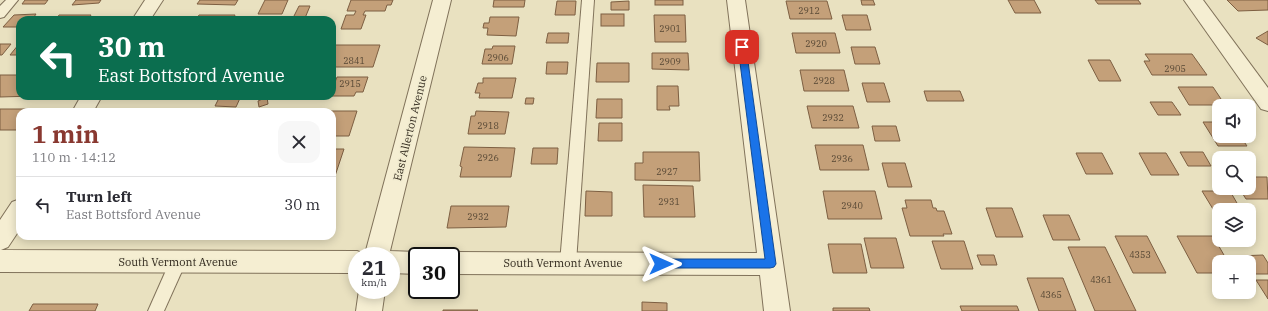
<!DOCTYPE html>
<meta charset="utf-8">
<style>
:root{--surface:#fff;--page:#f7f7f7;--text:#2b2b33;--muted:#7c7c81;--line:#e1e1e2;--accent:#893830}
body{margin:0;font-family:"IBM Plex Serif",serif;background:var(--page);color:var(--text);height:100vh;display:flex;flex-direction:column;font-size:15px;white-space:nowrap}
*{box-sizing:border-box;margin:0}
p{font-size:13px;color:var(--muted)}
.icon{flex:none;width:22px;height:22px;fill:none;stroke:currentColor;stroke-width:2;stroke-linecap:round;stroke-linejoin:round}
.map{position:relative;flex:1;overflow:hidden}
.details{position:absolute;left:16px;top:108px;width:320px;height:132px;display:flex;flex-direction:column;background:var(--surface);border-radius:12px;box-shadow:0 2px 10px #0003}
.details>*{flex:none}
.guide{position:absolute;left:16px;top:16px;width:320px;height:84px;border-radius:12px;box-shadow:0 2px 10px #0003;background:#0b6e4f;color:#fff;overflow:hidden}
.tools{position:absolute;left:1212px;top:99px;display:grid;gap:8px}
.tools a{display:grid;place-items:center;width:44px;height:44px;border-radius:8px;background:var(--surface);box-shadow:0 2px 10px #0003;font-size:20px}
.speed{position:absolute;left:348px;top:247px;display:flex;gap:8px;font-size:20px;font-weight:700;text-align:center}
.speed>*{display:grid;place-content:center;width:52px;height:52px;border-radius:50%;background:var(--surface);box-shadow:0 2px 10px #0003;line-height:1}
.speed small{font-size:10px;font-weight:400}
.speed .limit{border:2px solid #111;border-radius:6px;background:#fff;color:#111}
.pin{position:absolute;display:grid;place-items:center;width:34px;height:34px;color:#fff;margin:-17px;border-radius:8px;box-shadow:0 2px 6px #0006}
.me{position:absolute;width:44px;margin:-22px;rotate:90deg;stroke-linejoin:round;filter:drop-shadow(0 0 3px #0008)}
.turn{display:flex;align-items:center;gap:14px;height:84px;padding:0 16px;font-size:18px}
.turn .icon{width:52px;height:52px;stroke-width:2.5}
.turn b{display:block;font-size:28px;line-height:34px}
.round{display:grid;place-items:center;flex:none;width:42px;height:42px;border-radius:12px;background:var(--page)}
.head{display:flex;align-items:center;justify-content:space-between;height:68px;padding:0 16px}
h1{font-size:24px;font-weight:700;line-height:30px;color:var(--accent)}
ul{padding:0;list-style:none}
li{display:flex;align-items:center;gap:12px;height:56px;padding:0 16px;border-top:1px solid var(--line)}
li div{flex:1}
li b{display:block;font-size:15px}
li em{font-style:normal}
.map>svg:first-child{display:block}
.building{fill:#c4a079;stroke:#7d5f42}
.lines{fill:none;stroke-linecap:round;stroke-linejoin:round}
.service-casing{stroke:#80725a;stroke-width:2}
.minor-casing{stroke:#80725a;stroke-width:2}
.service{fill:#f5eed2;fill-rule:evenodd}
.minor{fill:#f5eed2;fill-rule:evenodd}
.route{fill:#1a73e8;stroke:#114b97}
.labels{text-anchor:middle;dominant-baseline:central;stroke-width:3;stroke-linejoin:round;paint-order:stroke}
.number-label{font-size:9px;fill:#564734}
.street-label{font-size:11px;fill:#31291d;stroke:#f1ebcf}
</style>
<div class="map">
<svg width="1268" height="311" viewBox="0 0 1268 311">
<rect width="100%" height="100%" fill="#e9e1c0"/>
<!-- building -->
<g class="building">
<path d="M 25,0 L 48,0 L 45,4 L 22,4 Z"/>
<path d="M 76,0 L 101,0 L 99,3 L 72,5 Z"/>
<path d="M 200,0 L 238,0 L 235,5 L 197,4 Z"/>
<path d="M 265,0 L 288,0 L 282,14 L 258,14 Z"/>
<path d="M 351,0 L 393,0 L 391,5 L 387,5 L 385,11 L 365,11 L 363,15 L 366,15 L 361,29 L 341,29 L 346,15 L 354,15 L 356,11 L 347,11 Z"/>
<path d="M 494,0 L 525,0 L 524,7 L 493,7 Z"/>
<rect x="655" y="0" width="28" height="5"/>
<path d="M 861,0 L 873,0 L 875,5 L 862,5 Z"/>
<path d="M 1008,0 L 1034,0 L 1041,13 L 1015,13 Z"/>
<path d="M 1095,0 L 1138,0 L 1141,4 L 1098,4 Z"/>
<path d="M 1227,0 L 1268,0 L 1268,10 L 1238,11 Z"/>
<path d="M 557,1 L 576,1 L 575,15 L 555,15 Z"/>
<path d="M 629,1 L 629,10 L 611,10 L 611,2 Z"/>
<path d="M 786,1 L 827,1 L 832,19 L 790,19 Z"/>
<path d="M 299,6 L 310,6 L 305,18 L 293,18 Z"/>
<path d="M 36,14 L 32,20 L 20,20 L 20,27 L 3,27 L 14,15 Z"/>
<rect x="601" y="14" width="23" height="12"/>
<path d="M 59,15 L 91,15 L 88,20 L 56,20 Z"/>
<path d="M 199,15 L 235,15 L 233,20 L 196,20 Z"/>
<path d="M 654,15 L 685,15 L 686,42 L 655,42 Z"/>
<path d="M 842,15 L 867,15 L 871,30 L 846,30 Z"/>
<path d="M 490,17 L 519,17 L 516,36 L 487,35 L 488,28 L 483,28 L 484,23 L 489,23 Z"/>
<path d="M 1268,31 L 1268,45 L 1256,38 Z"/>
<path d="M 548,33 L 569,33 L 568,43 L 546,43 Z"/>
<path d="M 792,33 L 835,33 L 840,53 L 796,53 Z"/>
<path d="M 0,44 L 11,44 L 2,55 L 0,55 Z"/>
<path d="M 19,44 L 20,55 L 10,55 Z"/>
<path d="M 335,45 L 380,45 L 373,67 L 332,67 L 332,53 Z"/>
<path d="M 493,46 L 515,46 L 512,64 L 482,64 L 485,49 L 492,49 Z"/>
<path d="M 851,47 L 875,47 L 880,64 L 855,64 Z"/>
<path d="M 652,53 L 688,53 L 689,70 L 652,69 Z"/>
<path d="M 1145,54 L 1192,54 L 1207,75 L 1152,75 L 1144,61 L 1150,61 Z"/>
<path d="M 1088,60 L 1110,60 L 1121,81 L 1099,81 Z"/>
<path d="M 547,62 L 568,62 L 567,74 L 546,74 Z"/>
<path d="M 597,63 L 629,63 L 629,82 L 596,82 Z"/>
<path d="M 800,70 L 844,70 L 849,91 L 804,91 Z"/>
<path d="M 0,75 L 20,75 L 20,96 L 36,96 L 0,97 Z"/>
<path d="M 337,77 L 368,77 L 363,92 L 356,92 L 354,96 L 332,96 L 332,90 Z"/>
<path d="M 483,78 L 516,78 L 512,98 L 479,98 L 480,93 L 475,93 L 478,83 L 483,83 Z"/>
<path d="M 862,83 L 884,83 L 890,102 L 867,102 Z"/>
<path d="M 657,86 L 678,86 L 679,106 L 669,106 L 670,110 L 657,110 Z"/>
<path d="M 1178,87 L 1213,87 L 1225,105 L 1189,105 Z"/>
<path d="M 924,91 L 960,91 L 964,101 L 927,101 Z"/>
<path d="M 144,96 L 188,96 L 188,97 L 143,97 Z"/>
<path d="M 220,96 L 241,96 L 236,107 L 215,106 Z"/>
<path d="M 267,97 L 268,104 L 259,107 L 258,101 Z"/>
<path d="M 526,98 L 534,98 L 533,104 L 525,104 Z"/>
<path d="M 597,99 L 622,99 L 622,118 L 596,118 Z"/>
<path d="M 1150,102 L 1172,102 L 1181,115 L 1158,115 Z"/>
<path d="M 807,106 L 853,106 L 859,128 L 812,128 Z"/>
<path d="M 0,109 L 32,109 L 30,112 L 20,112 L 20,127 L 18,130 L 0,130 Z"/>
<path d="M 134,110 L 183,110 L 182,112 L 133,112 Z"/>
<path d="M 331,111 L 357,111 L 349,136 L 332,136 L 332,112 L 330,112 Z"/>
<path d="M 476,111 L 509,112 L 505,134 L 468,134 L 471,116 L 475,116 Z"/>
<path d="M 1203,122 L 1219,122 L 1219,136 L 1240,136 L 1247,146 L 1218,146 Z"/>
<path d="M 599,123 L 622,123 L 622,141 L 598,141 Z"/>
<path d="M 872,126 L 896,126 L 900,141 L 875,141 Z"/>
<path d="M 815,145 L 863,145 L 869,170 L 820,170 Z"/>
<path d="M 464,147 L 515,148 L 511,177 L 460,177 L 462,167 L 460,166 Z"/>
<path d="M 533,148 L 558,148 L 557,164 L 531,164 Z"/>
<path d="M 332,149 L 344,149 L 335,176 L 332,176 Z"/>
<path d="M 643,152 L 699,152 L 700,181 L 635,180 L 635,163 L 643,163 Z"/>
<path d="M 1180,152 L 1203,152 L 1211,166 L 1188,166 Z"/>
<path d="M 1076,153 L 1102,153 L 1113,174 L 1086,174 Z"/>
<path d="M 1139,153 L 1166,153 L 1179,175 L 1151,175 Z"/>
<path d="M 882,163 L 905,163 L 912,187 L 888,187 Z"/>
<path d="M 1249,177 L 1267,177 L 1268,199 L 1246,199 L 1239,188 L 1249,188 Z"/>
<path d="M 643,185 L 693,186 L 695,217 L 644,217 Z"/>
<path d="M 586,191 L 612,192 L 612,216 L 585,216 Z"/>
<path d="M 823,191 L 875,191 L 882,219 L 828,219 Z"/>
<path d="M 1202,191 L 1230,191 L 1241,210 L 1219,210 L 1219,219 Z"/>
<path d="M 905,200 L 931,200 L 933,208 L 936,208 L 937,211 L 944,211 L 952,234 L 943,234 L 944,236 L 910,236 L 902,208 L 907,208 Z"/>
<path d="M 451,206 L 509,206 L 506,227 L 447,228 Z"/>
<path d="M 986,208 L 1012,208 L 1023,237 L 996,237 Z"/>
<path d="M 1043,215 L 1069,215 L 1080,240 L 1053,240 Z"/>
<path d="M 1115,236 L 1147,236 L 1166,273 L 1133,273 Z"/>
<path d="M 1177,236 L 1213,236 L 1228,262 L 1219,262 L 1219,266 L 1214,266 L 1218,273 L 1197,273 Z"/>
<path d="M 864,238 L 896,238 L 904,268 L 871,268 Z"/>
<path d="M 932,241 L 964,241 L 973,269 L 941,269 Z"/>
<path d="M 828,244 L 861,244 L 867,273 L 833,273 Z"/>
<path d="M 1068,247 L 1105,247 L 1136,311 L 1095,311 Z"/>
<path d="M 977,255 L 994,255 L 997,265 L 981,265 Z"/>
<path d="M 1263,255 L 1268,263 L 1268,274 L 1249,274 L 1249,262 L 1242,262 L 1238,256 Z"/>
<path d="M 1027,278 L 1063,278 L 1076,311 L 1039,311 Z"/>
<path d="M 1256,280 L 1268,280 L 1268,299 Z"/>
<path d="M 642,302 L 667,303 L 667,311 L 642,311 Z"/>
<path d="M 33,304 L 98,304 L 95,311 L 29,311 Z"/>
<path d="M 960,306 L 1017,306 L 1019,311 L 962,311 Z"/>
<path d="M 833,308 L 869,308 L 870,311 L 833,311 Z"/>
<path d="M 443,310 L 478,310 L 477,311 L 443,311 Z"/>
</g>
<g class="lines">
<!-- service casing -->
<g class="service-casing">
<g id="service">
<path d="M 6,0 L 18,0 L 4,17 L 0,18 L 0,6 Z"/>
<path d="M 582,0 L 594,0 L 576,263 L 574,268 L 568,270 L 562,268 L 560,263 Z"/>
<path d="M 178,255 L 184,257 L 186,262 L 164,311 L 148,311 L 172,257 Z"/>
</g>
</g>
<!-- minor casing -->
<g class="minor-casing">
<g id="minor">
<path d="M 145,0 L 163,0 L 150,20 L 132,20 Z"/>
<path d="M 433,0 L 451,0 L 390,251 L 417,252 L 426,255 L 417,256 L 417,274 L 391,273 L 391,256 L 357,256 L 357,273 L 0,272 L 0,220 L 12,202 L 20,199 L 20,229 L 8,247 L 1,250 L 357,251 L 365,254 Z"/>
<path d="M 727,0 L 745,0 L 790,311 L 764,311 L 760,275 L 451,274 L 451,256 L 442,256 L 451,252 L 757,253 Z"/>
<path d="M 1184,0 L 1203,0 L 1268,88 L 1268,111 L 1261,109 Z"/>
<path d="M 81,96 L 102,96 L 93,112 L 72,112 Z"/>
<path d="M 359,290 L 385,290 L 382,311 L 356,311 Z"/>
</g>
</g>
<!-- service -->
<use href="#service" class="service"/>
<!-- minor -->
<use href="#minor" class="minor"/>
</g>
<!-- route -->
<path class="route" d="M 742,44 L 746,47 L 776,264 L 774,267 L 770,268 L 661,268 L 657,267 L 656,264 L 657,260 L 661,259 L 765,259 L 738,47 Z"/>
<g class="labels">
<!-- number labels -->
<g class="number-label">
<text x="809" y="10">2912</text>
<text x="670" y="28">2901</text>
<text x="816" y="43">2920</text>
<text x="498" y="57">2906</text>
<text x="354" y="60">2841</text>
<text x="670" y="61">2909</text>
<text x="1175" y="68">2905</text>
<text x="824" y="80">2928</text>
<text x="350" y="83">2915</text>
<text x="833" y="117">2932</text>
<text x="488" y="125">2918</text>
<text x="488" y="157">2926</text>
<text x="842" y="158">2936</text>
<text x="667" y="171">2927</text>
<text x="669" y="201">2931</text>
<text x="852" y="205">2940</text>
<text x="478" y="216">2932</text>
<text x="1140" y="254">4353</text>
<text x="1101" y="279">4361</text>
<text x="1051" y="294">4365</text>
</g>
<!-- street labels -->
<g class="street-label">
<text transform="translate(410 128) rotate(-76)">East Allerton Avenue</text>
<text x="178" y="262">South Vermont Avenue</text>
<text x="563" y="263">South Vermont Avenue</text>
</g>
</g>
</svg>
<div class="tools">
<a><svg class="icon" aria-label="sound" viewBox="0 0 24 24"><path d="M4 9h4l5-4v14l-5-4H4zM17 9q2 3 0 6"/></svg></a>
<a><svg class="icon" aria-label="search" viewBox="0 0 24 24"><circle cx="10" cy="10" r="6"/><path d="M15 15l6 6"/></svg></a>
<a><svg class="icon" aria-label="layers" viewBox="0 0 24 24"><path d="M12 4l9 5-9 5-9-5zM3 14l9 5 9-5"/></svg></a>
<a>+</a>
</div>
<div class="speed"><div>21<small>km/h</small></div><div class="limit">30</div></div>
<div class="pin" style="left:742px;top:47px;background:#d93025"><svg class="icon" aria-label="arrive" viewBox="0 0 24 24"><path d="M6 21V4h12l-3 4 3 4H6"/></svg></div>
<svg class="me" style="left:661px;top:264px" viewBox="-20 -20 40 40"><path d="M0-17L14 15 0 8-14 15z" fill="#1a73e8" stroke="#fff" stroke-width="4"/></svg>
<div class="guide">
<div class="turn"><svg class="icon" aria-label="left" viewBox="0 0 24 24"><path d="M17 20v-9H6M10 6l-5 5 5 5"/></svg><div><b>30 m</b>East Bottsford Avenue</div></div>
</div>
<section class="details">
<div class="head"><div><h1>1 min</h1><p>110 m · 14:12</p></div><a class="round"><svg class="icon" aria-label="close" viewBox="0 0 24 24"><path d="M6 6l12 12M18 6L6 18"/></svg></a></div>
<ul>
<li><svg class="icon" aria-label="left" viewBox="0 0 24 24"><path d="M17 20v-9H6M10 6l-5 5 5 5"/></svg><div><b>Turn left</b><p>East Bottsford Avenue</p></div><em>30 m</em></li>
</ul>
</section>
</div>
